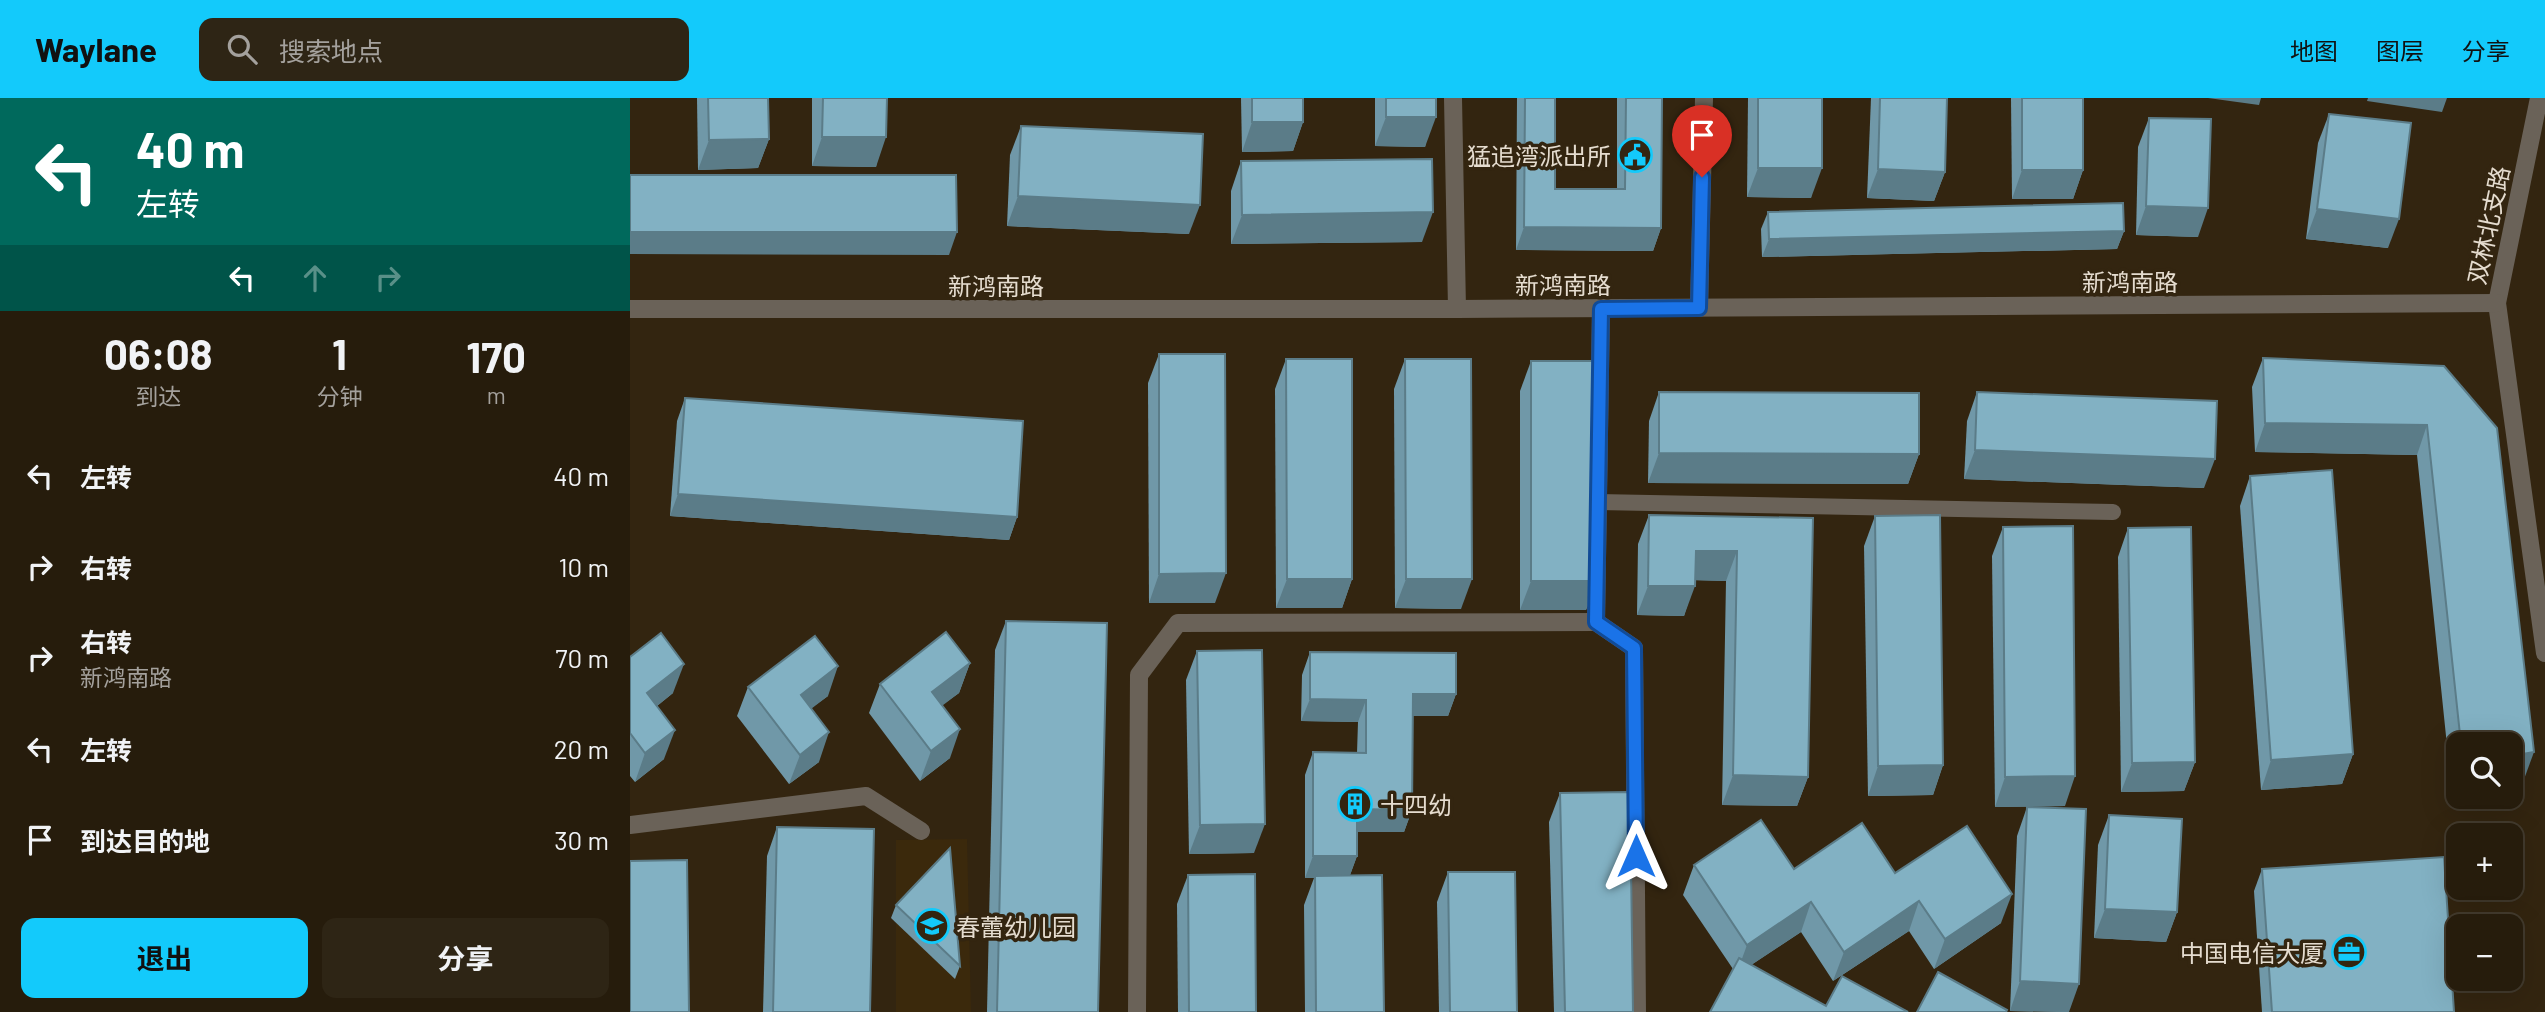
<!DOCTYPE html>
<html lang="zh">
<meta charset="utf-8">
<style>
:root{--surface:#261c0c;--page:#2e2515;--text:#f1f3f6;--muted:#a4a19d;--line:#423a2d;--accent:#13cafb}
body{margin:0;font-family:Barlow,"Noto Sans SC",sans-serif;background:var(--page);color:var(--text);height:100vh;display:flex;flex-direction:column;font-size:26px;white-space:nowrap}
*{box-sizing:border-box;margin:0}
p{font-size:23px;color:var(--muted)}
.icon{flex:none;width:38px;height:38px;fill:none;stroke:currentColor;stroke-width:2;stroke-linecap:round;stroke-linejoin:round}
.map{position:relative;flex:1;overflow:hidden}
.drawer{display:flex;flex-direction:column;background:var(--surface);width:630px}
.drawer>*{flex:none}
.hud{background:#00695c;color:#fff;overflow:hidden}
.fabs{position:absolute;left:1816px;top:634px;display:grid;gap:14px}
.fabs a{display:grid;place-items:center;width:77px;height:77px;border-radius:14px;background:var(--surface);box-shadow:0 7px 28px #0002,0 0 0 2px var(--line);font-size:35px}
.pin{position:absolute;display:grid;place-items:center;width:60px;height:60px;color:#fff;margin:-72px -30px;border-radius:50% 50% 50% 0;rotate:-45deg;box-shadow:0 0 7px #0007}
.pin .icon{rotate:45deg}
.me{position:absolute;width:77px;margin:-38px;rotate:0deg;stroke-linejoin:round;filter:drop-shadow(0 0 5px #0008)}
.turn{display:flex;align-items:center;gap:24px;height:147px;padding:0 21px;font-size:32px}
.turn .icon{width:91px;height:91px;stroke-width:2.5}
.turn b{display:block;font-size:49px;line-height:60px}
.lanes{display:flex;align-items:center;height:66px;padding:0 21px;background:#0003;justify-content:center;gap:35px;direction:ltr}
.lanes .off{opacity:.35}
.eta{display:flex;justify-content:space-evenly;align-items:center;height:119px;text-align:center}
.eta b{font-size:42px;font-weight:700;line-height:49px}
.action{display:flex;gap:14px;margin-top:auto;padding:14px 21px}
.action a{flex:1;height:80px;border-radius:14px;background:var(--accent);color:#111;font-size:28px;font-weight:700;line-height:80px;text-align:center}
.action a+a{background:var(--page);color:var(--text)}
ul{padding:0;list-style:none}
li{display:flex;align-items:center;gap:21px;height:91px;padding:0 21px}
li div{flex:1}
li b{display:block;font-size:26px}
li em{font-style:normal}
header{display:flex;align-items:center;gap:42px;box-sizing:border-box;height:98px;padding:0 35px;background:var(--accent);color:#111}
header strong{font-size:33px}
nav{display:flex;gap:38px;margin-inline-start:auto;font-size:24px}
.search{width:490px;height:63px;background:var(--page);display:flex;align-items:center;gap:18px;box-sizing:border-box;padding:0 24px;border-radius:14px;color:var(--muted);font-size:26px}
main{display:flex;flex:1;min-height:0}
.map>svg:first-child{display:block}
.built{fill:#3b290c}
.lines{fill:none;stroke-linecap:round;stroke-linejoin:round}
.service{stroke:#6a6258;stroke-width:16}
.minor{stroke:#6a6258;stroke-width:18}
.tertiary{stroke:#6a6258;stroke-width:18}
.wall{fill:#7098a8}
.shaded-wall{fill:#5b7c88}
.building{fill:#82b1c3;stroke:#5b7c88;stroke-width:2}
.route-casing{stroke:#114b97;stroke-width:18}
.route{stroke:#1a73e8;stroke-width:12}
.labels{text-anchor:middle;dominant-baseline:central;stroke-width:7;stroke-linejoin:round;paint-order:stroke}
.poi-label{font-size:24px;fill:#e5dccf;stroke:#332510;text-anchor:end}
.street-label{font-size:24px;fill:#e5dccf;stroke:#332510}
</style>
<header>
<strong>Waylane</strong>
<div class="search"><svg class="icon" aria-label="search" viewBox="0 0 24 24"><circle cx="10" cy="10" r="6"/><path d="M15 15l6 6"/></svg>搜索地点</div>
<nav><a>地图</a><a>图层</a><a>分享</a></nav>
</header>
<main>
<section class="drawer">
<div class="hud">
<div class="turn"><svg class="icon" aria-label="left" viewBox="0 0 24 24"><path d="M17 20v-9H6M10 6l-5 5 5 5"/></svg><div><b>40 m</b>左转</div></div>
<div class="lanes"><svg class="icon" aria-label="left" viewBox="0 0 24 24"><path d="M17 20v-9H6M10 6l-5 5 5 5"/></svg><svg class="icon off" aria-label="ahead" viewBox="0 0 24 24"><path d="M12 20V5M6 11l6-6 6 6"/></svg><svg class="icon off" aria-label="right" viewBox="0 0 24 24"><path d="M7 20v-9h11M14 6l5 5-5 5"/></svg></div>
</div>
<div class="eta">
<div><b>06:08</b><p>到达</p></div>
<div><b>1</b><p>分钟</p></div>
<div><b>170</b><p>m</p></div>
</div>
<ul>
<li><svg class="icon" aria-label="left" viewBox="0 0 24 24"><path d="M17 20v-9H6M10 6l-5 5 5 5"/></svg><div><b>左转</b></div><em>40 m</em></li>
<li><svg class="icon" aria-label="right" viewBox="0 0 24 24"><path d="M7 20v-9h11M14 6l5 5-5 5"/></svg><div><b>右转</b></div><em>10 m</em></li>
<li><svg class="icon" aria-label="right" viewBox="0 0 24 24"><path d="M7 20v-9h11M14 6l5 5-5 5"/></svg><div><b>右转</b><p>新鸿南路</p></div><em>70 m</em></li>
<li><svg class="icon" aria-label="left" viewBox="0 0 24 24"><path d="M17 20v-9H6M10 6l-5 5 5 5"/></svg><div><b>左转</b></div><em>20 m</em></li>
<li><svg class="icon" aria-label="arrive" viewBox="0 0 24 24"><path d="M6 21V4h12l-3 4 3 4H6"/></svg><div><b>到达目的地</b></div><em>30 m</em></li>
</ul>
<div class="action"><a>退出</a><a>分享</a></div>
</section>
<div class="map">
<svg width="1915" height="914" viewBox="0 0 1915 914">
<rect width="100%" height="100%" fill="#332510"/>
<!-- built -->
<path class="built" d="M 337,741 L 341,914 L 266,914 L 266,742 Z"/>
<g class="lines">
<!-- service -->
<path class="service" d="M 968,404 L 1483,414"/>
<!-- minor -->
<g class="minor">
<path d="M 823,0 L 827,211"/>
<path d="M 1069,210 L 1074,0"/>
<path d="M 971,211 L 966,524 L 1004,550 L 1007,914"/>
<path d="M 0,727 L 236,698 L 291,733"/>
<path d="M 507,914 L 509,577 L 548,525 L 966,524"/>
</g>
<!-- tertiary -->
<g class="tertiary">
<path d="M 1909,0 L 1867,205 L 1915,555"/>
<path d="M 0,211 L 827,211 L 1867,205"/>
</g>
</g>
<!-- wall -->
<g class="wall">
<path d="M 67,0 L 138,0 L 139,41 L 128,70 L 68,72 Z"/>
<path d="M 182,0 L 257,0 L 246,69 L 182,68 Z"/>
<path d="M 611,0 L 673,0 L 673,24 L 663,53 L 612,54 Z"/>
<path d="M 745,0 L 806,0 L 795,49 L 745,48 Z"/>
<path d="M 887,0 L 925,0 L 925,91 L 987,91 L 987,0 L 1032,0 L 1031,130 L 1023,153 L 886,152 Z"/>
<path d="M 1118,0 L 1192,0 L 1181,100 L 1117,99 Z"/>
<path d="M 1241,0 L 1317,0 L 1315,74 L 1304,103 L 1237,100 Z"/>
<path d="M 1381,0 L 1453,0 L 1453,72 L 1443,101 L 1382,101 Z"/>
<path d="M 1699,16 L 1758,150 L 1676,141 L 1688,45 Z"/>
<path d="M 1519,20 L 1568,139 L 1506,137 L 1508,49 Z"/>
<path d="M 391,28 L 559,136 L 377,128 L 380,57 Z"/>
<path d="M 611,63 L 792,144 L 601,146 L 601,93 Z"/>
<path d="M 1138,114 L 1494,133 L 1487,151 L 1132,159 L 1131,131 Z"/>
<path d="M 529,256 L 585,505 L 519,505 L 518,285 Z"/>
<path d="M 1633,260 L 1814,268 L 1893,684 L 1881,646 L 1829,646 L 1829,695 L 1822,696 L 1787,357 L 1625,354 L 1622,289 Z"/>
<path d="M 656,261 L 722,481 L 712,510 L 646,510 L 645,291 Z"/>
<path d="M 775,261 L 831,511 L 765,510 L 764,291 Z"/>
<path d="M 901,263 L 967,483 L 956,512 L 890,512 L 890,293 Z"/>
<path d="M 1029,294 L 1289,356 L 1278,386 L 1018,385 L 1019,323 Z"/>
<path d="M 1347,294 L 1574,390 L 1334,381 L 1337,323 Z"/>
<path d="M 55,300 L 387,419 L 379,442 L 40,418 L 47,323 Z"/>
<path d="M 1620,378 L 1723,656 L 1712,686 L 1631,692 L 1610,408 Z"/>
<path d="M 1019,417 L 1183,420 L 1178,679 L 1167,708 L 1092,707 L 1096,483 L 1065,482 L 1054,518 L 1007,517 L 1008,446 Z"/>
<path d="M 1245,418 L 1313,667 L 1303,697 L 1238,698 L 1234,448 Z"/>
<path d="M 1373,429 L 1435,708 L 1365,709 L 1362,458 Z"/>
<path d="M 1498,430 L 1565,664 L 1554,693 L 1491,694 L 1488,459 Z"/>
<path d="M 376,523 L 468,914 L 357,914 L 365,552 Z"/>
<path d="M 567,553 L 624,755 L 559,756 L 556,582 Z"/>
<path d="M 680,554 L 826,596 L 818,618 L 783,618 L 782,712 L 774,734 L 727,734 L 727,758 L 720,777 L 754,914 L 675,914 L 674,807 L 684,780 L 675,780 L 675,677 L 683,654 L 727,655 L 728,624 L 671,623 L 672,577 Z"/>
<path d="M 0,559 L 43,595 L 27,608 L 34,661 L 5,684 L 0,678 Z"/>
<path d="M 340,565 L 329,595 L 312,607 L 320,660 L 290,683 L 239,615 L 250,586 Z"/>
<path d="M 118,589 L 198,598 L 181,610 L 189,664 L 159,686 L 107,618 Z"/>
<path d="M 930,695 L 1003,914 L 924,914 L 919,724 Z"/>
<path d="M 1397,709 L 1439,914 L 1380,913 L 1387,738 Z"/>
<path d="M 1479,717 L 1547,814 L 1536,844 L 1464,840 L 1468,747 Z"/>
<path d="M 147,729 L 240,914 L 133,914 L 137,758 Z"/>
<path d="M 1064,767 L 1265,775 L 1371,825 L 1304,871 L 1279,833 L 1203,883 L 1171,834 L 1121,867 L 1196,908 L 1080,914 L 1103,871 L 1053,797 Z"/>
<path d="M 1632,771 L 1824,914 L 1632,914 L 1624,793 Z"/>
<path d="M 818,774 L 887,914 L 809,914 L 807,804 Z"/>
<path d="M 558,777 L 626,914 L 548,914 L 547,806 Z"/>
<path d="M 266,807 L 330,868 L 325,881 L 261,820 Z"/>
</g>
<!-- shaded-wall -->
<g class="shaded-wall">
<path d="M 1578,0 L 1631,0 L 1629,7 Z"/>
<path d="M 1738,0 L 1817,0 L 1812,14 L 1737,3 Z"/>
<path d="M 756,19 L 806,19 L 795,49 L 745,48 Z"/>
<path d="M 622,24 L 673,24 L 663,53 L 612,54 Z"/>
<path d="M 192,39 L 256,39 L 246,69 L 182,68 Z"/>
<path d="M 139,41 L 128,70 L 68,72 L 79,42 Z"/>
<path d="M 1128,70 L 1192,70 L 1181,100 L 1117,99 Z"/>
<path d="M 1248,71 L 1315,74 L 1304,103 L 1237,100 Z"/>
<path d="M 1392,72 L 1453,72 L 1443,101 L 1382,101 Z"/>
<path d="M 388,98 L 570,107 L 559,136 L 377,128 Z"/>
<path d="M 1516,108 L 1578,110 L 1568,139 L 1506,137 Z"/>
<path d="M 1687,111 L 1769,121 L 1758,150 L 1676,141 Z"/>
<path d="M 803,114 L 792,144 L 601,146 L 612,117 Z"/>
<path d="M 894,129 L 1031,130 L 1023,153 L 886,152 Z"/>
<path d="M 1494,133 L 1487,151 L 1132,159 L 1139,141 Z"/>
<path d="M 0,134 L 327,134 L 319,157 L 0,156 Z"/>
<path d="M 1635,325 L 1797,327 L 1787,357 L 1625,354 Z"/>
<path d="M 1345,352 L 1585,361 L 1574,390 L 1334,381 Z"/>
<path d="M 1029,355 L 1289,356 L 1278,386 L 1018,385 Z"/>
<path d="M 48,396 L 387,419 L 379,442 L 40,418 Z"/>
<path d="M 1066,453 L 1107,453 L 1096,483 L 1055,482 Z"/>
<path d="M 596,475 L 585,505 L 519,505 L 529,476 Z"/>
<path d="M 657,481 L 722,481 L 712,510 L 646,510 Z"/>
<path d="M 776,481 L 842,481 L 831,511 L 765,510 Z"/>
<path d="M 901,483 L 967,483 L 956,512 L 890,512 Z"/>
<path d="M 1018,488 L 1065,488 L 1054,518 L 1007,517 Z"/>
<path d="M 340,565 L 329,595 L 292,623 L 302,594 Z"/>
<path d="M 54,566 L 43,595 L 6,625 L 17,595 Z"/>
<path d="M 208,568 L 198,598 L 160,627 L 171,597 Z"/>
<path d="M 783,596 L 826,596 L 818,618 L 775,618 Z"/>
<path d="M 680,601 L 736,602 L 728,624 L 671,623 Z"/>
<path d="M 330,631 L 320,660 L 290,683 L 301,653 Z"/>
<path d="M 45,632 L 34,661 L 5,684 L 15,655 Z"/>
<path d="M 199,634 L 189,664 L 159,686 L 170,657 Z"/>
<path d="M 1904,654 L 1893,684 L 1881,686 L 1881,658 Z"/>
<path d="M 1723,656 L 1712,686 L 1631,692 L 1641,662 Z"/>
<path d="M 1565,664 L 1554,693 L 1491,694 L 1502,665 Z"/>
<path d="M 1313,667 L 1303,697 L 1238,698 L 1248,668 Z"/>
<path d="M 1103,677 L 1178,679 L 1167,708 L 1092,707 Z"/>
<path d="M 1445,678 L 1435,708 L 1365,709 L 1375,679 Z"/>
<path d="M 1829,678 L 1829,695 L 1822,696 Z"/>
<path d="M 727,711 L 782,712 L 774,734 L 719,734 Z"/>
<path d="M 635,726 L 624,755 L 559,756 L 570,727 Z"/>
<path d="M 683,758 L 727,758 L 719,780 L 685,778 L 684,780 L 675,780 Z"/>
<path d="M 1382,796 L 1371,825 L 1304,871 L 1315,841 Z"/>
<path d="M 1289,803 L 1279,833 L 1203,883 L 1214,854 Z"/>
<path d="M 1181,804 L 1171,834 L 1106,877 L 1117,847 Z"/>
<path d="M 1475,811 L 1547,814 L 1536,844 L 1464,840 Z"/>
<path d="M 1390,883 L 1449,886 L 1439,914 L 1380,913 Z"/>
</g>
<!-- building -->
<g class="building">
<path d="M 78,0 L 138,0 L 139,41 L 79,42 Z"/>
<path d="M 193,0 L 257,0 L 256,39 L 192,39 Z"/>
<rect x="622" y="0" width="51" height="24"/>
<rect x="756" y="0" width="50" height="19"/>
<path d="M 895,0 L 925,0 L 925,91 L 995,91 L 996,0 L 1032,0 L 1031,130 L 894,129 Z"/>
<rect x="1128" y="0" width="64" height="70"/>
<path d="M 1250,0 L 1317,0 L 1315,74 L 1248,71 Z"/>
<rect x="1392" y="0" width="61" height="72"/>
<path d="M 1699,16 L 1781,25 L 1769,121 L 1687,111 Z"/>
<path d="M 1519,20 L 1581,21 L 1578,110 L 1516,108 Z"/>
<path d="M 391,28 L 573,36 L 570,107 L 388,98 Z"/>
<path d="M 802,61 L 803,114 L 612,117 L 611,63 Z"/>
<path d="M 0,77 L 326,77 L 327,134 L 0,134 Z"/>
<path d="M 1493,105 L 1494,133 L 1139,141 L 1138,114 Z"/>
<path d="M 529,256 L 595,256 L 596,475 L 529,476 Z"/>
<path d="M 1633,260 L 1814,268 L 1867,330 L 1904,654 L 1881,658 L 1881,646 L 1831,646 L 1797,327 L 1635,325 Z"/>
<path d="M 656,261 L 722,261 L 722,481 L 657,481 Z"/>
<path d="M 775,261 L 841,261 L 842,481 L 776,481 Z"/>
<path d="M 901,263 L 966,263 L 967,483 L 901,483 Z"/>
<path d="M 1029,294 L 1289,295 L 1289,356 L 1029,355 Z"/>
<path d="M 1347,294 L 1587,303 L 1585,361 L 1345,352 Z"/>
<path d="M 55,300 L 393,323 L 387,419 L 48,396 Z"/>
<path d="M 1702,372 L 1723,656 L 1641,662 L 1620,378 Z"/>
<path d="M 1019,417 L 1183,420 L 1178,679 L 1103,677 L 1107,453 L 1066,453 L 1065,488 L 1018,488 Z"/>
<path d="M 1310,417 L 1313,667 L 1248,668 L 1245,418 Z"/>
<path d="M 1443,428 L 1445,678 L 1375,679 L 1373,429 Z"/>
<path d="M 1561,429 L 1565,664 L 1502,665 L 1498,430 Z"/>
<path d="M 376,523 L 477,525 L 468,914 L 367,914 Z"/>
<path d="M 316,534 L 340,565 L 302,594 L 330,631 L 301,653 L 250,586 Z"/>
<path d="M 31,535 L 54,566 L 17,595 L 45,632 L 15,655 L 0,635 L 0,559 Z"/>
<path d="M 185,538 L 208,568 L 171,597 L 199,634 L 170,657 L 118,589 Z"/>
<path d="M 632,552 L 635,726 L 570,727 L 567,553 Z"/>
<path d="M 680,554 L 826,555 L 826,596 L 783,596 L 782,712 L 727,711 L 727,758 L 683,758 L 683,654 L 736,655 L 736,602 L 680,601 Z"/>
<path d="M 1000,694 L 1003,914 L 935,914 L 930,695 Z"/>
<path d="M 1397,709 L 1456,711 L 1449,886 L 1390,883 Z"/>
<path d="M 1479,717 L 1552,721 L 1547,814 L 1475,811 Z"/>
<path d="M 1131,722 L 1164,771 L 1232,725 L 1265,775 L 1337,728 L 1382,796 L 1315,841 L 1289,803 L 1214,854 L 1181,804 L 1117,847 L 1064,767 Z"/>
<path d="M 147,729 L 244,731 L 240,914 L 143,914 Z"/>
<path d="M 320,750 L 330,868 L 266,807 Z"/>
<path d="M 1814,759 L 1824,914 L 1642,914 L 1632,771 Z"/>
<path d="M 57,762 L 59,914 L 0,914 L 0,763 Z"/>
<path d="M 818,774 L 885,774 L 887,914 L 820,914 Z"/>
<path d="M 625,776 L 626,914 L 559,914 L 558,777 Z"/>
<path d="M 752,777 L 754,914 L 686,914 L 685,778 Z"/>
<path d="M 1109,860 L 1196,908 L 1212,878 L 1278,914 L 1080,914 Z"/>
<path d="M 1308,874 L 1377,912 L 1376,914 L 1287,914 Z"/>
</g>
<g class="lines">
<!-- route casing -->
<g class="route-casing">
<path id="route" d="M 1006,758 L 1004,550 L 966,524 L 971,211 L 1069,210 L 1072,79"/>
</g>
<!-- route -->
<use href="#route" class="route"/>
</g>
<!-- icons -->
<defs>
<g id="civic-ring" transform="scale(1.75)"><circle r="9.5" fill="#332510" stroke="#13cafb" stroke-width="1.5"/><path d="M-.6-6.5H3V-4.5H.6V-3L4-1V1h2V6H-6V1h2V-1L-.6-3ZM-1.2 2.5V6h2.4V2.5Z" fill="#13cafb"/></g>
<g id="building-ring" transform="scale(1.75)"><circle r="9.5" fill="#332510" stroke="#13cafb" stroke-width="1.5"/><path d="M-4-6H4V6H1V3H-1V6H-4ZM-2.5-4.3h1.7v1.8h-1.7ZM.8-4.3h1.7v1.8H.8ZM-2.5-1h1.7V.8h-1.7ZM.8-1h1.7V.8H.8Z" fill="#13cafb"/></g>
<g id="school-ring" transform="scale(1.75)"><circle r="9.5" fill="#332510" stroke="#13cafb" stroke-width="1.5"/><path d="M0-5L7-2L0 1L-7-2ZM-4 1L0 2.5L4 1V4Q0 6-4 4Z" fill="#13cafb"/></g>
<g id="office-ring" transform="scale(1.75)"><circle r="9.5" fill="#332510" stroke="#13cafb" stroke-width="1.5"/><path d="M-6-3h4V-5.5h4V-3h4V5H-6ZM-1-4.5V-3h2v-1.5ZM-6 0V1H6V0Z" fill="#13cafb"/></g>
</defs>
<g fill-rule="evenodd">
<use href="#civic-ring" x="1005" y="57"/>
<use href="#building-ring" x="725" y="706"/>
<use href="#school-ring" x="302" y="828"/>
<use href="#office-ring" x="1719" y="854"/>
</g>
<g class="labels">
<!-- poi labels -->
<g class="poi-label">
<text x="981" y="57">猛追湾派出所</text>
<text x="750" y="706" text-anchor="start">十四幼</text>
<text x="326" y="828" text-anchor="start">春蕾幼儿园</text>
<text x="1694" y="854">中国电信大厦</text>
</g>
<!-- street labels -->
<g class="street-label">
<text transform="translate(1858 127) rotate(-78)">双林北支路</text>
<text x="1500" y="183">新鸿南路</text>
<text x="933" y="186">新鸿南路</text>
<text x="366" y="187">新鸿南路</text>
</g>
</g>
</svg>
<div class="fabs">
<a><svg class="icon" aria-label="search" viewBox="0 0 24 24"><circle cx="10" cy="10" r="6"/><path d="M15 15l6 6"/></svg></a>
<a>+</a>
<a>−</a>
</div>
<div class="pin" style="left:1072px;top:79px;background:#d93025"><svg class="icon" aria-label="arrive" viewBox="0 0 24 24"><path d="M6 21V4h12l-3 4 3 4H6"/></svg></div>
<svg class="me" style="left:1006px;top:758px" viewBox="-20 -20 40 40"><path d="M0-17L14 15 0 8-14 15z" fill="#1a73e8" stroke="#fff" stroke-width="4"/></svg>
</div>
</main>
